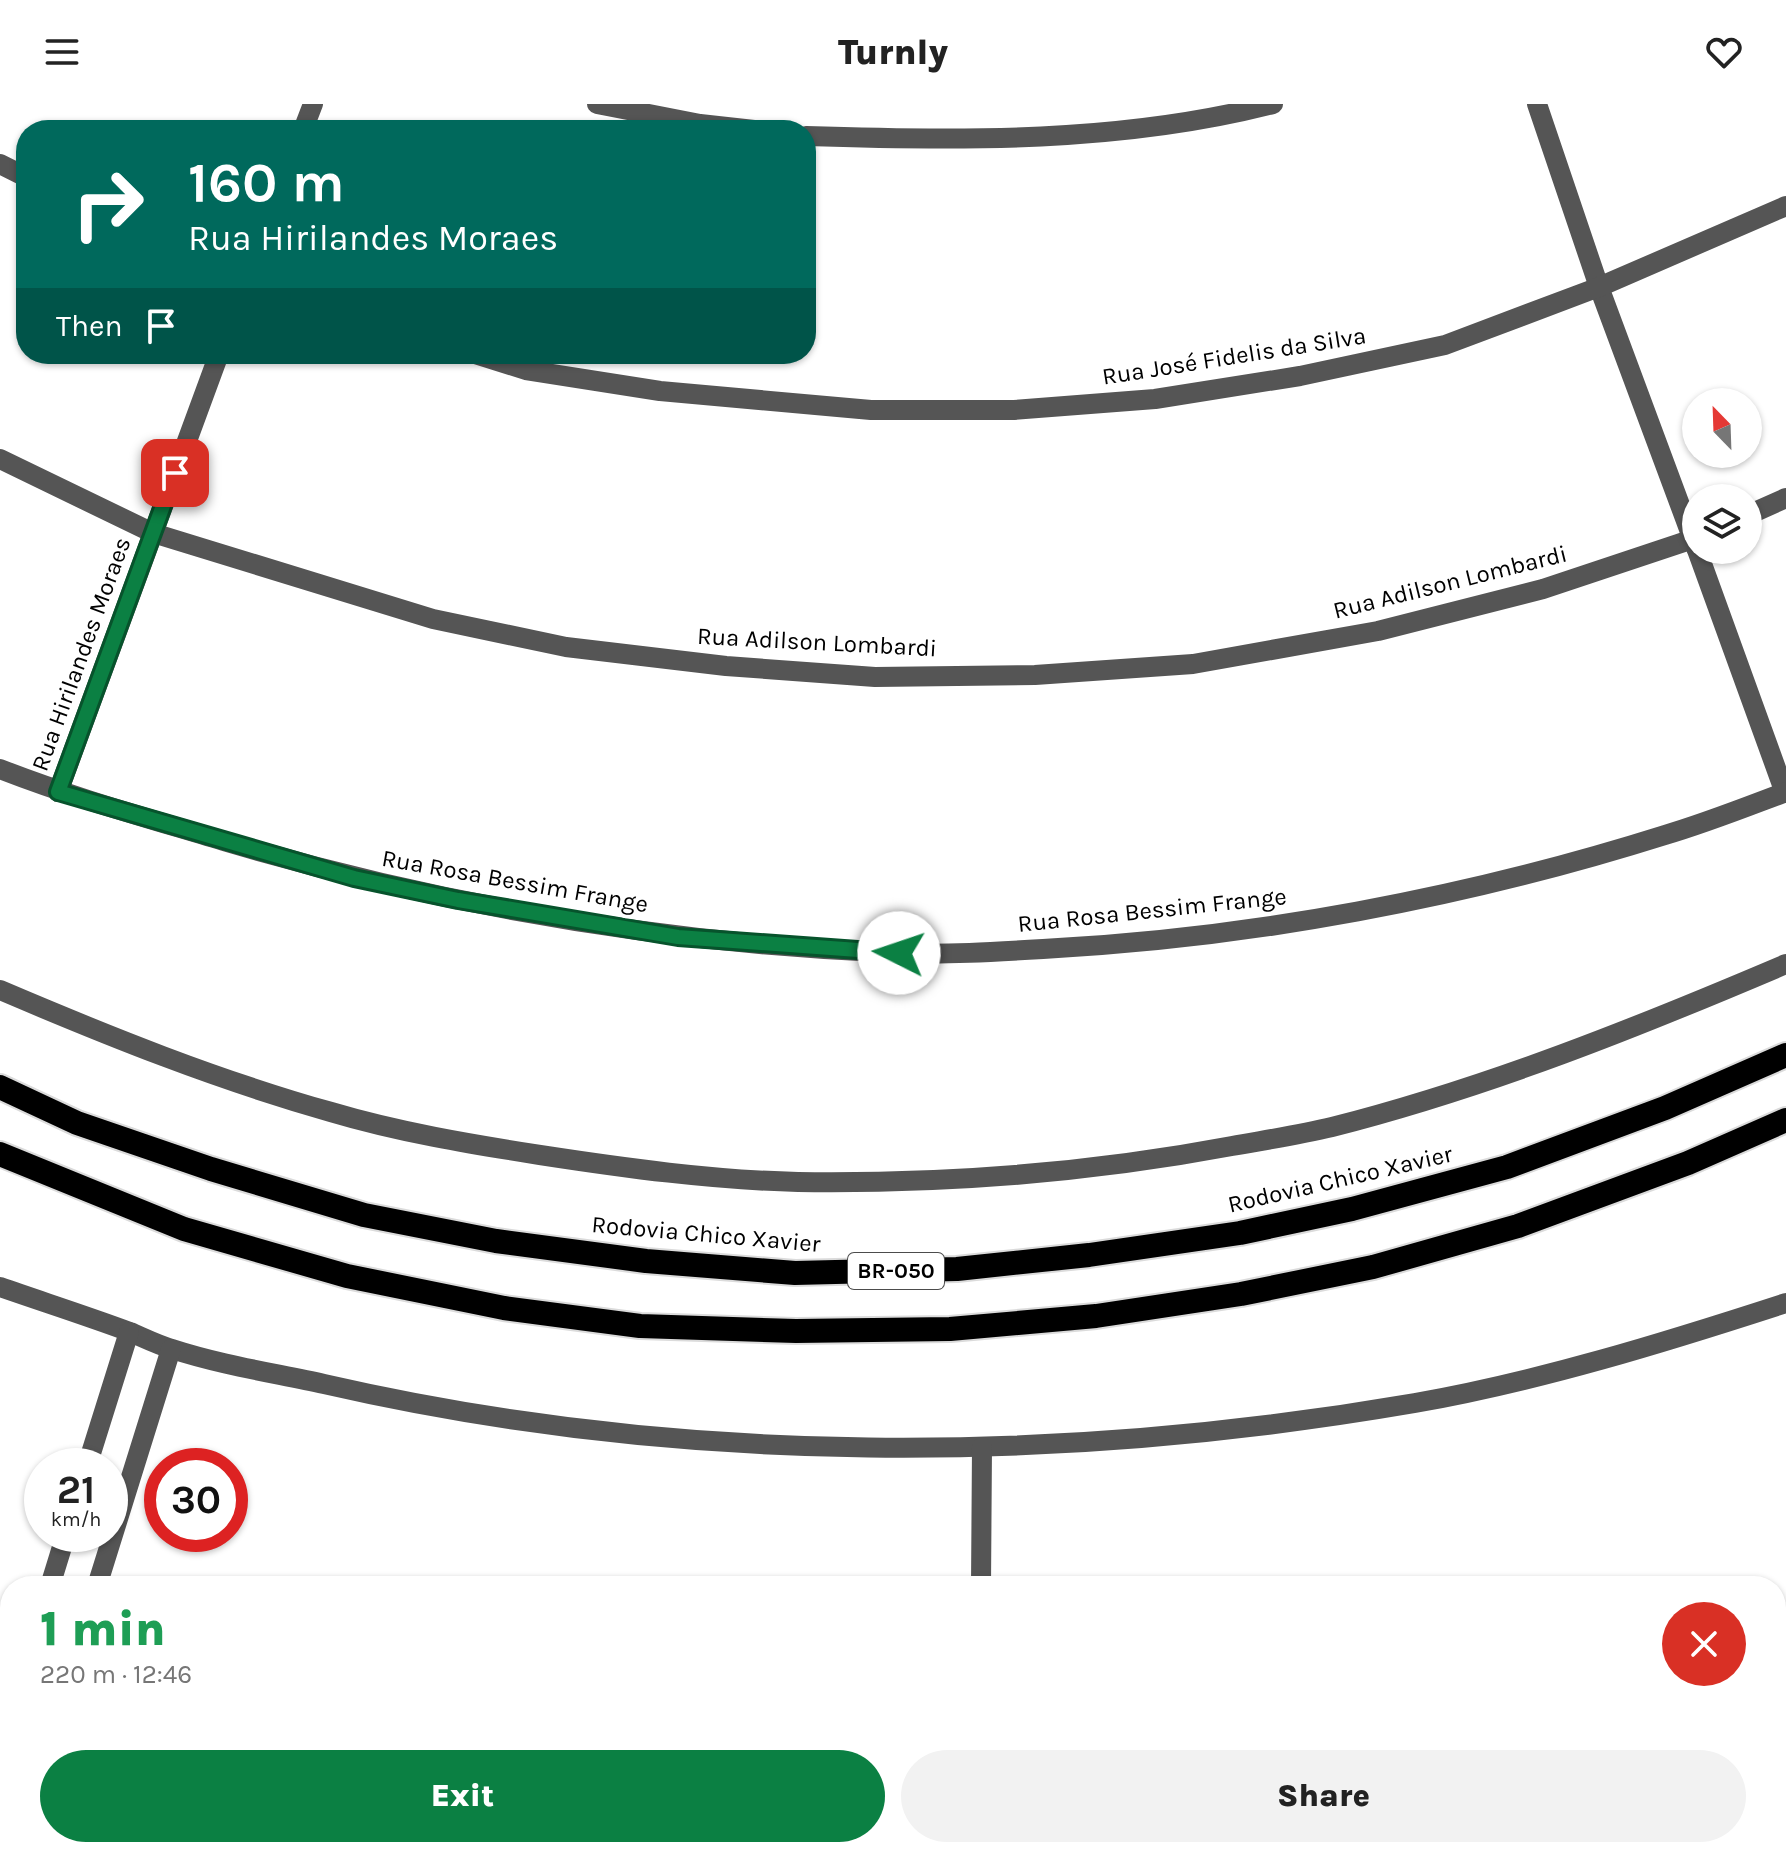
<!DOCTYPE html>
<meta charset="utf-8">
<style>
:root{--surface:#fff;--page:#f2f2f2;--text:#222;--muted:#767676;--accent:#0b8043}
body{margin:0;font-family:Karla,sans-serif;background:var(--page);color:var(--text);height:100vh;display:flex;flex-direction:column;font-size:30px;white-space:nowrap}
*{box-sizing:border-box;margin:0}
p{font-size:26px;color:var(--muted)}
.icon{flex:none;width:44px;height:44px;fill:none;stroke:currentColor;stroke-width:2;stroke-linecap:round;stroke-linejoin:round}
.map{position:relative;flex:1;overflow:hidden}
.drawer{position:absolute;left:0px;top:1472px;width:1786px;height:282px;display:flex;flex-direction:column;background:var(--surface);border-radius:32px 32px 0 0;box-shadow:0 2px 6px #0004}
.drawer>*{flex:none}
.banner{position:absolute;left:16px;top:16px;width:800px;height:244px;border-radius:32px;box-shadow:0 2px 6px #0004;background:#00695c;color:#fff;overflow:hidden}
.needle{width:52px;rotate:337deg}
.tools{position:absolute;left:1682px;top:284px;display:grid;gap:16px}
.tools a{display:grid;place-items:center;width:80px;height:80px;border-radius:50%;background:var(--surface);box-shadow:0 2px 6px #0004;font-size:40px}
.speed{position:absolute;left:24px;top:1344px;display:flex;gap:16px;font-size:40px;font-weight:700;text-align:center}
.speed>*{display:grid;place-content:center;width:104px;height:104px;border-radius:50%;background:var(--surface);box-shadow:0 2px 6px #0004;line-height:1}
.speed small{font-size:20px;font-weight:400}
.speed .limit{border:12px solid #d22;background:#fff;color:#111}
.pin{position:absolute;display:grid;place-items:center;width:68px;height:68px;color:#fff;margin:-34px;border-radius:16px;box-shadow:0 4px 12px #0006}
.me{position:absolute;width:88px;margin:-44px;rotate:274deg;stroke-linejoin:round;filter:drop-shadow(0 0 6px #0008)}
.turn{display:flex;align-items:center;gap:28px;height:168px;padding:0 40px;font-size:36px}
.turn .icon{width:104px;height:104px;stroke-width:2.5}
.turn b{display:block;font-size:56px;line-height:68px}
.then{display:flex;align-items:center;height:76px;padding:0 40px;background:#0003;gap:16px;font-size:30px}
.round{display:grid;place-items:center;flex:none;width:84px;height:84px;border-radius:42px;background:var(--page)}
.head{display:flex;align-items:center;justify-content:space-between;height:136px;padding:0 40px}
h1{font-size:48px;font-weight:800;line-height:60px;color:#1e9e55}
.button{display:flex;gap:16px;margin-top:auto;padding:16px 40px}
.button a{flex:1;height:92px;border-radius:48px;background:var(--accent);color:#fff;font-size:32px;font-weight:800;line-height:92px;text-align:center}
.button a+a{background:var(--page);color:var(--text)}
header{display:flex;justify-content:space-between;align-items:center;height:104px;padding:0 40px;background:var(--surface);font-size:36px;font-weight:800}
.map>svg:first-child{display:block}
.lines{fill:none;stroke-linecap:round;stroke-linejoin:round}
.highway-casing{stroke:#dbdbdb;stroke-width:28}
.minor{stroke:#555;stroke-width:20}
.highway{stroke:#000;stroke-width:24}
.route-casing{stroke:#07532c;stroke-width:20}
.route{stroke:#0b8043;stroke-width:14}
.labels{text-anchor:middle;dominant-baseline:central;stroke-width:7;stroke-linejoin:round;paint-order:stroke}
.shield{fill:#fff;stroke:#4c4c4c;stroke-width:2}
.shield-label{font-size:22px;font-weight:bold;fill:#000}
.street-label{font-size:24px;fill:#000;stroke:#fff}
</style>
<header><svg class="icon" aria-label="menu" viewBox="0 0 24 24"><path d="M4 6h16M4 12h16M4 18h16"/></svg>Turnly<svg class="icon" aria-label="heart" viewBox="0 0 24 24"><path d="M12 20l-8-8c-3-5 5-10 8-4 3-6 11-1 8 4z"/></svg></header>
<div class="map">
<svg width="1786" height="1753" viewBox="0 0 1786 1753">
<rect width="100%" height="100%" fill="#fff"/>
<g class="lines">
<!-- highway casing -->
<g class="highway-casing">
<g id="highway">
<path d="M 0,983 L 77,1019 L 211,1065 L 364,1111 L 496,1137 L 646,1157 L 795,1169 L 957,1165 L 1089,1151 L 1240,1129 L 1352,1105 L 1507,1063 L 1665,1004 L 1786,951"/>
<path d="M 0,1050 L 184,1125 L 347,1172 L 504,1204 L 640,1222 L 796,1227 L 950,1225 L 1096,1212 L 1241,1190 L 1373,1163 L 1518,1122 L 1688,1059 L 1786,1016"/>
</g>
</g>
<!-- minor -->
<g class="minor">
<path d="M 597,0 L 700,20 L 754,26"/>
<path d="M 1537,0 L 1599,183 L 1696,444"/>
<path d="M 303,26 L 313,0"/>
<path d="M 806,32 C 961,37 1122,39 1273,0"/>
<path d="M 0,60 L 26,73"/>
<path d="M 475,250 L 526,266 L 660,287 L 871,306 L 1014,306 L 1155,295 L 1300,272 L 1445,241 L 1599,183 L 1786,102"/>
<path d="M 0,355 L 153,429 L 433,515 L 566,543 L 726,562 L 875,573 L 1035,571 L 1193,560 L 1378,527 L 1543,485 L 1696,434"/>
<path d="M 1748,411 L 1786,394"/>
<path d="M 1697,446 L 1785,689"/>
<path d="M 0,665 C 74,694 151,715 227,738 C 445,802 669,840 896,849 C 945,851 994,848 1043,845 C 1252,834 1465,794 1665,731 C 1706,719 1746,703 1786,688"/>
<path d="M 58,688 L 219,250"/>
<path d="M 0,886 C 108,932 217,976 331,1008 C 398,1028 470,1040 540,1051 C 625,1064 712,1076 798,1078 C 944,1080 1089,1069 1232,1042 C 1265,1036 1299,1031 1332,1023 C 1489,983 1638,923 1786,860"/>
<path d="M 0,1183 C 43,1198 87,1212 130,1228 C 144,1234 158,1241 172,1245 C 221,1261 274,1269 324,1280 C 681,1362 1055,1361 1415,1299 C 1540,1277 1666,1238 1786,1199"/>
<path d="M 87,1362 L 129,1228"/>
<path d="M 50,1482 L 66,1430"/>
<path d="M 97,1482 L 171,1245"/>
<path d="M 981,1482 L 982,1343"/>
<path d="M 0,1583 L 10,1585"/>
<path d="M 1776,1617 L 1786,1614"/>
<path d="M 9,1753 L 10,1710"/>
<path d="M 59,1753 L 59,1744"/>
<path d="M 437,1753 L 437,1744"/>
<path d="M 1526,1753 L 1526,1744"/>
</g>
<!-- highway -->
<use href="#highway" class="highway"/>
</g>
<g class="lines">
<!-- route casing -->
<g class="route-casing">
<path id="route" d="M 175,369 L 58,688 L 354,774 L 458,796 L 678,833 L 899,849"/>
</g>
<!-- route -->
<use href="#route" class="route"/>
</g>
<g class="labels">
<!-- shield labels -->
<rect class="shield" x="848" y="1149" width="96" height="36" rx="6"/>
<g class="shield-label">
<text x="896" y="1167">BR-050</text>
</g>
<!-- street labels -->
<g class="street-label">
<text transform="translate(1234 252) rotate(-9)">Rua José Fidelis da Silva</text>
<text transform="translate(1450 478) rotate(-14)">Rua Adilson Lombardi</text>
<text transform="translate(817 538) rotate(3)">Rua Adilson Lombardi</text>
<text transform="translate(81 550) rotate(-70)">Rua Hirilandes Moraes</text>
<text transform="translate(515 777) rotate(10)">Rua Rosa Bessim Frange</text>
<text transform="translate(1152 806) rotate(-6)">Rua Rosa Bessim Frange</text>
<text transform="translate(1340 1075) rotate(-13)">Rodovia Chico Xavier</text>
<text transform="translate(706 1130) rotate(5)">Rodovia Chico Xavier</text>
</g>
</g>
</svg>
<div class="tools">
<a><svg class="needle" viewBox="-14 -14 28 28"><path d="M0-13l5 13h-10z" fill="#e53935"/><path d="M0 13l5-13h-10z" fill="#767676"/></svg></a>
<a><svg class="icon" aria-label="layers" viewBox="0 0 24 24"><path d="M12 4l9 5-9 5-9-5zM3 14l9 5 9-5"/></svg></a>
</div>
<div class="speed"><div>21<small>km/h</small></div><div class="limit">30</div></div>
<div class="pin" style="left:175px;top:369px;background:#d93025"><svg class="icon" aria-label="arrive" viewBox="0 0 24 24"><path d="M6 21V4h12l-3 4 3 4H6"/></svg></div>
<svg class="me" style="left:899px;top:849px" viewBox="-20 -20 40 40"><circle r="19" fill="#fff"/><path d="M0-13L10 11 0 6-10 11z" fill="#0b8043"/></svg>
<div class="banner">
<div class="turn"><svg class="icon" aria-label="right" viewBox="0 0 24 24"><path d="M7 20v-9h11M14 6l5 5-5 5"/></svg><div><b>160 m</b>Rua Hirilandes Moraes</div></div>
<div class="then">Then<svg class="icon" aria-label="arrive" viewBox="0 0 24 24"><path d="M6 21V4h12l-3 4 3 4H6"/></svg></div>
</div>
<section class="drawer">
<div class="head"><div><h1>1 min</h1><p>220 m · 12:46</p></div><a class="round" style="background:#d93025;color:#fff"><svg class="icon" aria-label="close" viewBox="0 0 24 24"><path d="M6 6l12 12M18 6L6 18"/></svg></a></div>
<div class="button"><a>Exit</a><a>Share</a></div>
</section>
</div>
